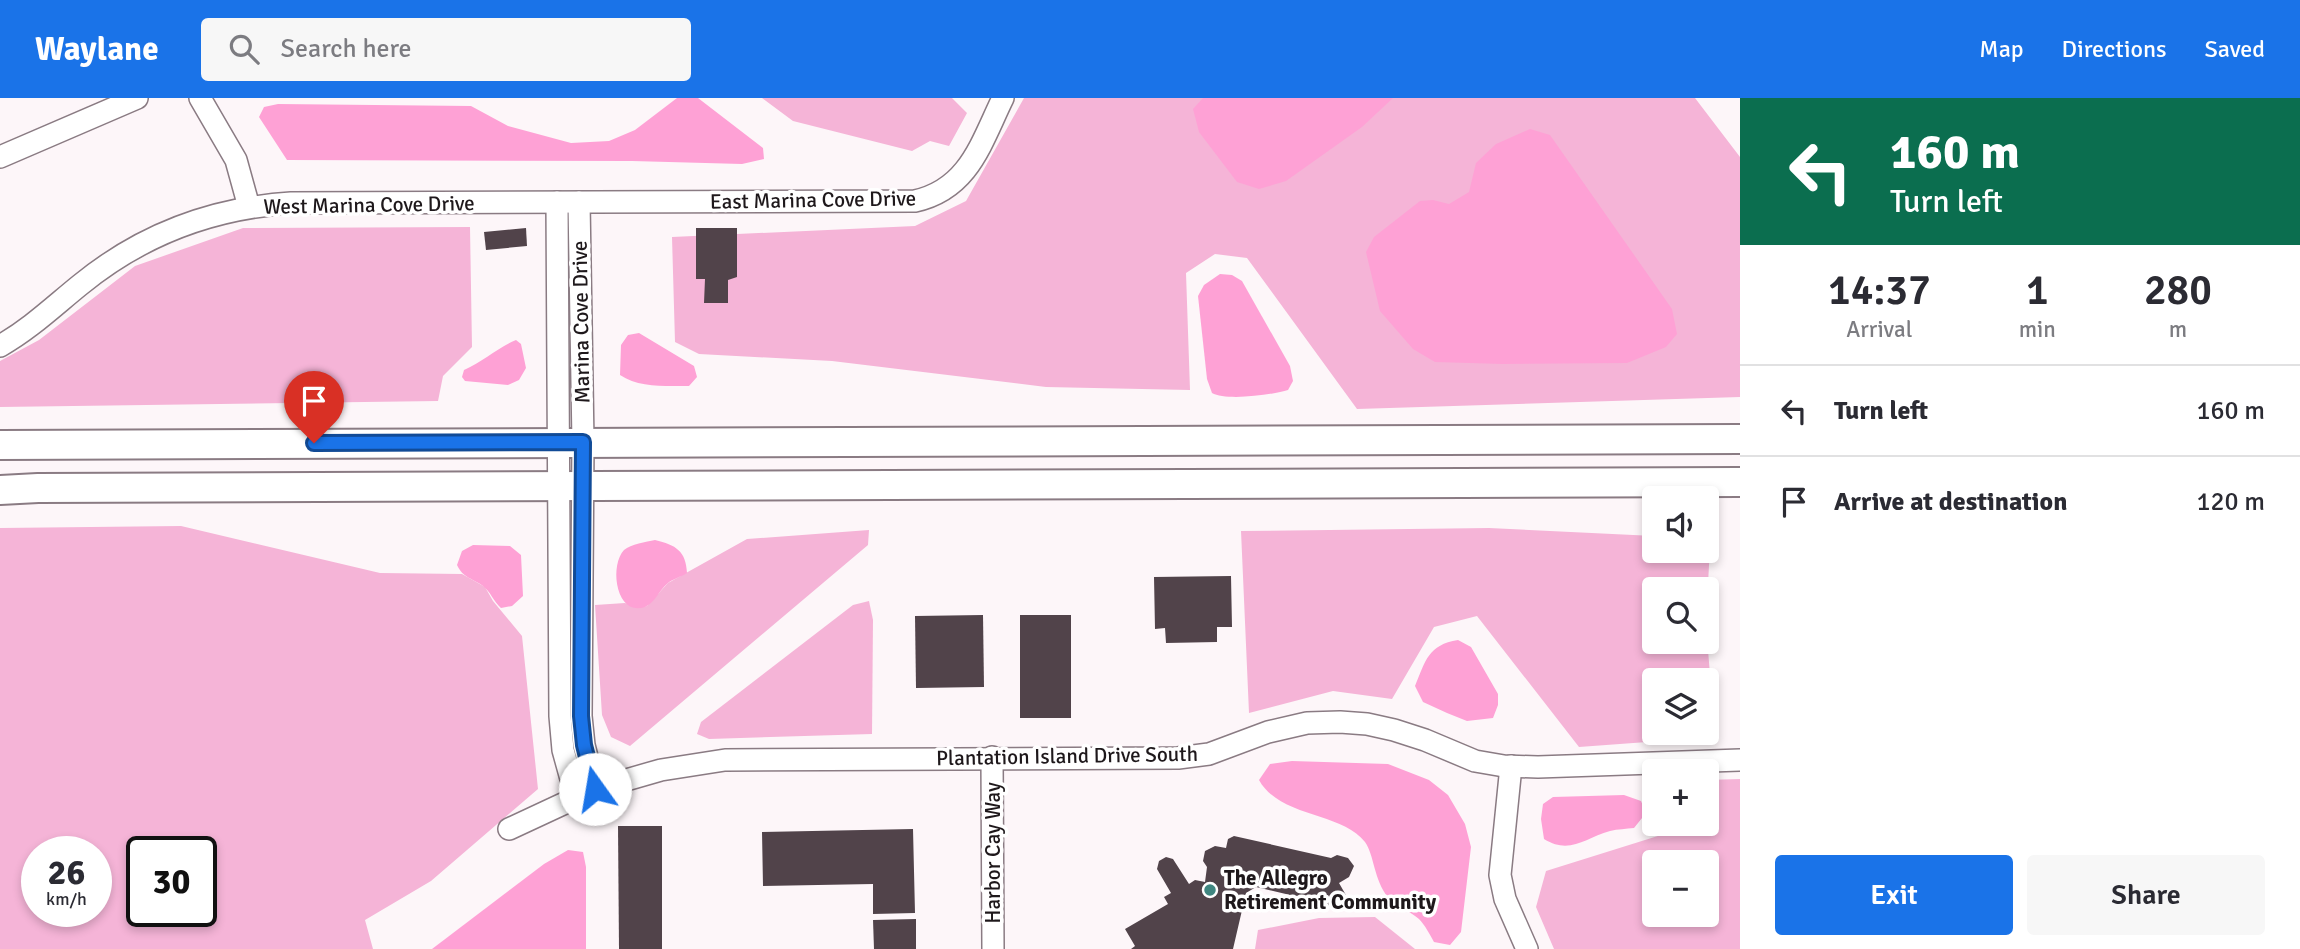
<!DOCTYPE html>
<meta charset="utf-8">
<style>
:root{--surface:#fff;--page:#f7f7f7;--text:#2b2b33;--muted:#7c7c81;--line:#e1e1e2;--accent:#1a73e8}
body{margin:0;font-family:Signika,sans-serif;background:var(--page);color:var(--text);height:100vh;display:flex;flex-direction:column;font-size:26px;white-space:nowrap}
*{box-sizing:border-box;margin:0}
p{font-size:23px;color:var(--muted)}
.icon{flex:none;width:38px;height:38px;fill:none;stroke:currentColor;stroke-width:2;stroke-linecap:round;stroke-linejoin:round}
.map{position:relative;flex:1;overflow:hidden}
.panel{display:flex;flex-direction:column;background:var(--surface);width:560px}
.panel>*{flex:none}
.hud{background:#0b6e4f;color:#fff;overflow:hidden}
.buttons{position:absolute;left:1642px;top:388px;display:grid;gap:14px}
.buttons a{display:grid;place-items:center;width:77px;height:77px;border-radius:7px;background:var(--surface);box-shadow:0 4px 10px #0003;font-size:35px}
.speed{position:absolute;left:21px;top:738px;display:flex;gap:14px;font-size:35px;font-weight:700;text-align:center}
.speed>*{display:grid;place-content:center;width:91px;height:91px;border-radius:50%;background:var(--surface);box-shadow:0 4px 10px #0003;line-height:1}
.speed small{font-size:18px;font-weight:400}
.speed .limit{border:4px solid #111;border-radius:10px;background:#fff;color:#111}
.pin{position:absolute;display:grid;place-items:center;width:60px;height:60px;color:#fff;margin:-72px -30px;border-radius:50% 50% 50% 0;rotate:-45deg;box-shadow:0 0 7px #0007}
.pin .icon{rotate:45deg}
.me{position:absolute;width:77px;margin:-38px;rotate:347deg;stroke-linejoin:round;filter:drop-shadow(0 0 5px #0008)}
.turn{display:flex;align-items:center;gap:24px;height:147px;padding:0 35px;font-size:32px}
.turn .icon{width:91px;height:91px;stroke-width:2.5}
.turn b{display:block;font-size:49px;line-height:60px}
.eta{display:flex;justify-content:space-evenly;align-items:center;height:119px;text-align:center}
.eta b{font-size:42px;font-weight:600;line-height:49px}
.action{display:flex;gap:14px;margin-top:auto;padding:14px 35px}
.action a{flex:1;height:80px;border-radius:7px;background:var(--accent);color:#fff;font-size:28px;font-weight:600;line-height:80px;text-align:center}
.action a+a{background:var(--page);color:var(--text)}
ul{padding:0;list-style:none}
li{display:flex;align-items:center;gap:21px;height:91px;padding:0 35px;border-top:2px solid var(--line)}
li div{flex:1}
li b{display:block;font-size:26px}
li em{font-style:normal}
header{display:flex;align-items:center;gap:42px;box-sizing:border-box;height:98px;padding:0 35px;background:var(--accent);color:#fff}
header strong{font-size:33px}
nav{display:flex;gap:38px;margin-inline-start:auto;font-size:24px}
.search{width:490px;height:63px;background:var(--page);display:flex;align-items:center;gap:18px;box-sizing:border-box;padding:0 24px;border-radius:7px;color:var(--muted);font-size:26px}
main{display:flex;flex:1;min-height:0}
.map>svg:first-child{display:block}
.green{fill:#f5b4d7;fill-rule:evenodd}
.water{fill:#fea1d5}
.building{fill:#51434a}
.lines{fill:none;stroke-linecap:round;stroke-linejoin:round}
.minor-casing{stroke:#8a7b83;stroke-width:24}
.major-casing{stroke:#8a7b83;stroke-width:32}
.minor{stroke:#fff;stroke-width:21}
.major{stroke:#fff;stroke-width:28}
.route-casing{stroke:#114b97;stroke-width:18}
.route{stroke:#1a73e8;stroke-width:12}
.poi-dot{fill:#3f8680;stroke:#fff;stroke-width:2.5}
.labels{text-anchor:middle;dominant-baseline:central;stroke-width:7;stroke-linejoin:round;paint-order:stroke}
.street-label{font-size:21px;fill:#1e181b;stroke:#fff}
.poi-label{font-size:21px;font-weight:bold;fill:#1e181b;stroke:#fff;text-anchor:start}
</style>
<header>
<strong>Waylane</strong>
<div class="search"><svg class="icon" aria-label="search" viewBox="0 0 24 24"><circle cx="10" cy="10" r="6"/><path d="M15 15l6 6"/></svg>Search here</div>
<nav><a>Map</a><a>Directions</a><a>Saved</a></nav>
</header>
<main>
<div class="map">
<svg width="1740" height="851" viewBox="0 0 1740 851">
<rect width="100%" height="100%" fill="#fdf6f9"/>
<!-- green -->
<g class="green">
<path d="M 762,0 L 952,0 L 967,15 L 949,48 L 930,43 L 912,53 L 793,23 Z"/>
<path d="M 1024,0 L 1695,0 L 1740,59 L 1740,299 L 1357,311 L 1247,160 L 1215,156 L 1186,175 L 1190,292 L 1046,289 L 832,263 L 699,256 L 675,244 L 672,139 L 915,128 L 966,103 Z"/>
<path d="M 470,129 L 472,249 L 443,278 L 438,303 L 0,309 L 0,263 L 39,242 L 135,168 L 243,130 Z"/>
<path d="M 181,428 L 380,475 L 462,476 L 485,489 L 493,503 L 522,538 L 538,691 L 431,783 L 365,822 L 373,851 L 0,851 L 0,430 ZM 37,754 L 96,754 L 96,814 L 37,814 ZM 142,754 L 201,754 L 201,814 L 142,814 Z"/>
<path d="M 1489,430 L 1654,438 L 1654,453 L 1706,453 L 1706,432 L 1711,431 L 1706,522 L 1706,492 L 1654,492 L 1654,544 L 1706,544 L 1706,527 L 1715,639 L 1579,649 L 1477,518 L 1434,529 L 1392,601 L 1333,593 L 1249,615 L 1241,433 ZM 1654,583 L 1706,583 L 1706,635 L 1654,635 Z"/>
<path d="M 869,432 L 868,447 L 630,648 L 611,639 L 602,617 L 595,507 L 625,505 L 637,510 L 647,508 L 668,485 L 747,441 Z"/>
<path d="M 869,503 L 873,522 L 872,636 L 709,641 L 697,636 L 701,624 L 853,507 Z"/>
<path d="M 1740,681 L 1740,851 L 1554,851 L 1536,809 L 1546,773 L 1661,737 L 1661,726 L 1706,726 L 1706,682 ZM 1654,765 L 1706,765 L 1706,817 L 1654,817 Z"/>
<path d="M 1375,819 L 1415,851 L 1255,851 L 1258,832 L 1319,820 Z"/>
</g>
<!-- water -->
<g class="water">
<path d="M 677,0 L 698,0 L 763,50 L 764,61 L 742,66 L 632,63 L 287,62 L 259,19 L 264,9 L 278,6 L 471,8 L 508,28 L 571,45 L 609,43 L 635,32 Z"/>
<path d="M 1203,0 L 1393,0 L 1362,29 L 1286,83 L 1259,91 L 1237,84 L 1199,34 L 1193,11 Z"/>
<path d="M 1530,31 L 1550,37 L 1672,211 L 1677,236 L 1666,249 L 1627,265 L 1503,266 L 1435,264 L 1413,251 L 1380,213 L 1366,154 L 1374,139 L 1420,103 L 1433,102 L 1449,106 L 1469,94 L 1476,65 L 1496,46 Z"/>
<path d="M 1220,176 L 1232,177 L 1242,183 L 1290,268 L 1293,283 L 1288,292 C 1272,297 1226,303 1212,295 L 1207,281 L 1198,198 L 1204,187 Z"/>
<path d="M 639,235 L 694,268 L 697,279 L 689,288 C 667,288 639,290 620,277 L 621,247 L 628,237 Z"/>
<path d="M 516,242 L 521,246 L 526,270 L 519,282 L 508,287 L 465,283 L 462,279 L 464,272 C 483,264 497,250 516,242 Z"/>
<path d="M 655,442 C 676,447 686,453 687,475 C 681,479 673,481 668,485 C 659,492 655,505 645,509 C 616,519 609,468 624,452 C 631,446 646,444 655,442 Z"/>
<path d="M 473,447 L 510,448 L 521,457 L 523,498 L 512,508 L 501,510 C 494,504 490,493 483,488 C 472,480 463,480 457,467 L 462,453 Z"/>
<path d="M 1458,542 L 1471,549 L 1498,596 L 1498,607 L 1493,620 L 1467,623 L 1447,615 L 1423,604 L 1415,588 C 1426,562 1428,547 1458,542 Z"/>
<path d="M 1292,663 L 1388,666 L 1429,682 L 1448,697 L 1465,726 L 1471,749 L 1461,834 L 1450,847 L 1434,844 C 1430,837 1425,827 1419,821 C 1410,813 1396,808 1388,799 C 1374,783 1374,756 1365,744 C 1342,714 1280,720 1259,682 L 1270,666 Z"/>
<path d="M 1624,697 L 1641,703 L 1646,715 L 1634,730 C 1626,731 1618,731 1610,733 C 1585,740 1570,757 1544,741 L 1541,721 L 1543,706 L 1553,699 Z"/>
<path d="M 568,752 L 583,754 L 586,769 L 586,851 L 432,851 L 544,766 Z"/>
</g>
<!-- building -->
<g class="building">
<path d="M 526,130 L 527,148 L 486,152 L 484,134 Z"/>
<path d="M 696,130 L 737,130 L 737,179 L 728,182 L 728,205 L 704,205 L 705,181 L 696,181 Z"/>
<path d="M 1231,478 L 1232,529 L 1217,529 L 1217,544 L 1166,545 L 1165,530 L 1155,531 L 1154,479 Z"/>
<path d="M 983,517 L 984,589 L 916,590 L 915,518 Z"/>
<rect x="1020" y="517" width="51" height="103"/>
<path d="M 618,728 L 662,728 L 662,851 L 619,851 Z"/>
<path d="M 913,731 L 915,815 L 873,816 L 873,786 L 763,788 L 762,734 Z"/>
<path d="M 1234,738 L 1331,760 L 1337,757 L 1348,760 L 1354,768 L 1349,779 L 1339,785 L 1347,799 L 1345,807 L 1336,812 L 1324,805 L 1256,789 L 1246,795 L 1233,851 L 1131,851 L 1135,848 L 1125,831 L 1168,806 L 1164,799 L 1171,795 L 1157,771 L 1159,763 L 1166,759 L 1173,761 L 1189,786 L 1195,782 L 1205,784 L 1207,769 L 1203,763 L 1205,753 L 1215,748 L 1226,750 L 1228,741 Z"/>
<path d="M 916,821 L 916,851 L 874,851 L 873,822 Z"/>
</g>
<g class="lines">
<!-- minor casing -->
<g class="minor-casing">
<g id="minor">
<path d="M 200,0 L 236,62 L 249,109"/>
<path d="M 0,59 L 137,0"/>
<path d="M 557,104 L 560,618 L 563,652 L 576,699"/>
<path d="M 579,104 L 583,344 L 581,618 L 584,647 L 595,691"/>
<path d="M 0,248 C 30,231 54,208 80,187 C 141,137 213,110 291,105 L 915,103 C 969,91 981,45 1003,0"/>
<path d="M 992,659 L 993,851"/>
<path d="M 1511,668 L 1500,777 L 1505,801 L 1527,851"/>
<path d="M 509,731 L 595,691 L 661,672 L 725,662 L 1178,660 L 1209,656 L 1268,634 L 1307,625 L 1340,624 L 1367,626 L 1394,632 L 1425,642 L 1475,663 L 1504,668 L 1538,669 L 1740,662"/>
</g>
</g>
<!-- major casing -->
<g class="major-casing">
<g id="major">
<path d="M 0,347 L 1740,341"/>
<path d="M 0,392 L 38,390 L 1740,384"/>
</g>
</g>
<!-- minor -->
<use href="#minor" class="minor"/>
<!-- major -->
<use href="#major" class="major"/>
</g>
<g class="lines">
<!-- route casing -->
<g class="route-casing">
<path id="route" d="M 314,345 L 583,344 L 581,618 L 584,647 L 595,691"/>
</g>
<!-- route -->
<use href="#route" class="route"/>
</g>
<!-- markers -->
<circle class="poi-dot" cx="1210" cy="792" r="7"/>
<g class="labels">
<!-- street labels -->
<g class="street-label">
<text transform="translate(813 102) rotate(-1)">East Marina Cove Drive</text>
<text transform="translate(369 107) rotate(-1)">West Marina Cove Drive</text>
<text transform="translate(581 224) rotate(-91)">Marina Cove Drive</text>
<text transform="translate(1067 658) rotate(-1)">Plantation Island Drive South</text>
<text transform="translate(993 755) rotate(-90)">Harbor Cay Way</text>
</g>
<!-- poi labels -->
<g class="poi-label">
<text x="1224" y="780">The Allegro<tspan x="1224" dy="24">Retirement Community</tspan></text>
</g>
</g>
</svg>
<div class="buttons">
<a><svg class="icon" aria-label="sound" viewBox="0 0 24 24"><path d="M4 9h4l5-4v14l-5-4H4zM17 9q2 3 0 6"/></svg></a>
<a><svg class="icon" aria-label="search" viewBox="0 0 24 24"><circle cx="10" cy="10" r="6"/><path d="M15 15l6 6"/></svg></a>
<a><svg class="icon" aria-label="layers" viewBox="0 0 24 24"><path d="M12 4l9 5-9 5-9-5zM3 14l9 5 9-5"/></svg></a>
<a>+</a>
<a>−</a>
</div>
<div class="speed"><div>26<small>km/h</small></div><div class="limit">30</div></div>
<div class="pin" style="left:314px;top:345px;background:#d93025"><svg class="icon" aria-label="arrive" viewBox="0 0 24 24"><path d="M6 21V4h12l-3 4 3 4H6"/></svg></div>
<svg class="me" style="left:595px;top:691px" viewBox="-20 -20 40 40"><circle r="19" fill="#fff"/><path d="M0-13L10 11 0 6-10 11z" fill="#1a73e8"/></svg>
</div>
<section class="panel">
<div class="hud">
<div class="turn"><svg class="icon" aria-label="left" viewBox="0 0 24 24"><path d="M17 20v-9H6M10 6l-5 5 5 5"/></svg><div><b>160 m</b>Turn left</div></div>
</div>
<div class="eta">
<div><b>14:37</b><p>Arrival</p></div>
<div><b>1</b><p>min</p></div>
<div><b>280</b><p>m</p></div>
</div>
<ul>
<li><svg class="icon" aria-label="left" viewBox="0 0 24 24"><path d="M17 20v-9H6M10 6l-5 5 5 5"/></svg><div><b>Turn left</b></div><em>160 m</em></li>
<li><svg class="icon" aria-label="arrive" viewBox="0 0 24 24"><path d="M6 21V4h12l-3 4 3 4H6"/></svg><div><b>Arrive at destination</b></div><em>120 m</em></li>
</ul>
<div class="action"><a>Exit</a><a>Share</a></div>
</section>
</main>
